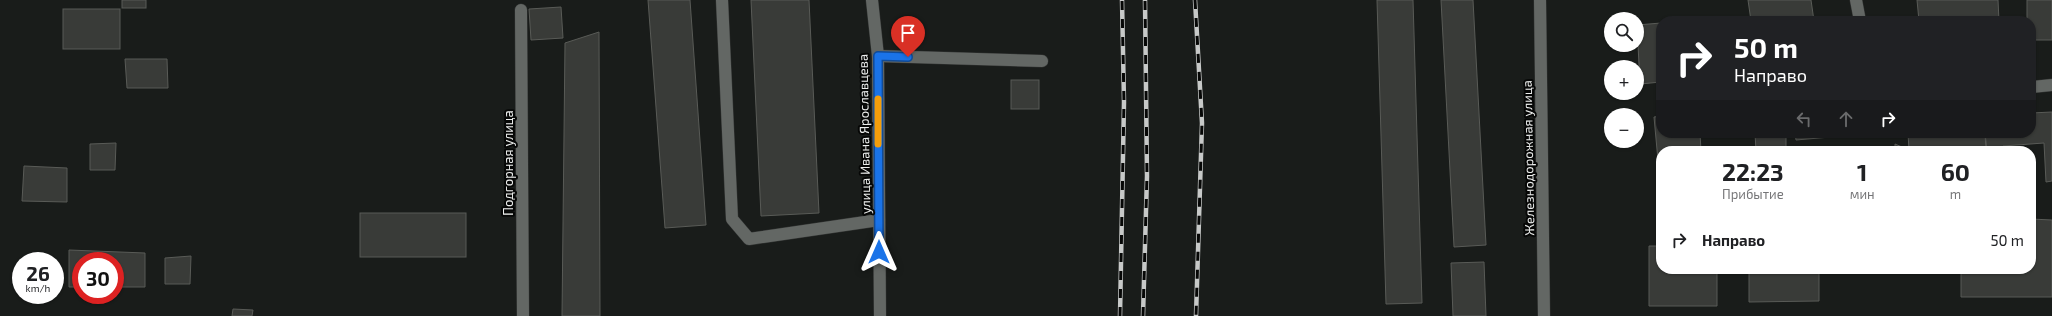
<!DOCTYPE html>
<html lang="ru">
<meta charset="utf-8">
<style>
:root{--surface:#fff;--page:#f6f6f6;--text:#202124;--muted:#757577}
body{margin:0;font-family:"Exo 2",sans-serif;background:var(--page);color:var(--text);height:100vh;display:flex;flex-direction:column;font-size:15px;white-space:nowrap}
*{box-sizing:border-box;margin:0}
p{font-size:13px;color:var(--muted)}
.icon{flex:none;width:22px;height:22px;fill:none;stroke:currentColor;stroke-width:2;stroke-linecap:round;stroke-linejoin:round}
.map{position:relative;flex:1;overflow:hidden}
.panel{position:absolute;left:1656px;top:146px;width:380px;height:128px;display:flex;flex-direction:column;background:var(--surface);border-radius:16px;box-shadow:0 1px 3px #0004}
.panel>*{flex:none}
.guide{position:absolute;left:1656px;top:16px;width:380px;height:122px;border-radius:16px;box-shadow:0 1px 3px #0004;background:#202124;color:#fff;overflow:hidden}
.tools{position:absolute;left:1604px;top:12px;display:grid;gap:8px}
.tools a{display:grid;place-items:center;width:40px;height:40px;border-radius:50%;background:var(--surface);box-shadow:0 1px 3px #0004;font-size:20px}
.speed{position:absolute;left:12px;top:252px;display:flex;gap:8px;font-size:20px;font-weight:700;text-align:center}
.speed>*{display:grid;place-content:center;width:52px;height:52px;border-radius:50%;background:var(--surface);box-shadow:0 1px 3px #0004;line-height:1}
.speed small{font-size:10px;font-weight:400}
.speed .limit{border:6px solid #d22;background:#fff;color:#111}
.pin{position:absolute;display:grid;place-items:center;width:34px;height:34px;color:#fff;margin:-41px -17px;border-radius:50% 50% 50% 0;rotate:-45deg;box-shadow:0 0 4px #0007}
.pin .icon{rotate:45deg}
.me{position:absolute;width:44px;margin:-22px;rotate:0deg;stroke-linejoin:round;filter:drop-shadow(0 0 3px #0008)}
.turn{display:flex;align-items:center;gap:14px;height:84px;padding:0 12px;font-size:18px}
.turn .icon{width:52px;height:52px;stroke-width:2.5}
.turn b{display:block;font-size:28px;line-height:34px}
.lanes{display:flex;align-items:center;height:38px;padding:0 12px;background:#0003;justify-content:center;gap:20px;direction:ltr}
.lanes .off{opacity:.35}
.eta{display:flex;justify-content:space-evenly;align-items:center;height:68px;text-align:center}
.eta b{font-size:24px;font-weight:700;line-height:28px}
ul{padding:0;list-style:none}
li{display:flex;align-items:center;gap:12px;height:52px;padding:0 12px}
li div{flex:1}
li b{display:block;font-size:15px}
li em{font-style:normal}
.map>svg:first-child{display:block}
.building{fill:#393b38;stroke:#595b57}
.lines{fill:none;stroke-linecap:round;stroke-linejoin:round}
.minor-casing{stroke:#333534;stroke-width:13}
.minor{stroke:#636764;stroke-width:12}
.rail-casing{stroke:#c7c9c8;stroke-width:4.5}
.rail{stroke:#060706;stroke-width:3;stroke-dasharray:9;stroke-linecap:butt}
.route-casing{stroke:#114b97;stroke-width:10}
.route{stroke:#1a73e8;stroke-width:7}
.slow{stroke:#f59e0b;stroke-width:7}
.labels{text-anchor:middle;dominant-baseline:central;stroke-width:4;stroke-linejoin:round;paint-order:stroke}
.street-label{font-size:13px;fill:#edefee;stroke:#060706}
</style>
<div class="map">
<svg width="2052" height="316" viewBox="0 0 2052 316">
<rect width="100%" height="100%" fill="#191c1a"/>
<!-- building -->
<g class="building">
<rect x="122" y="0" width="24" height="8"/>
<path d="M 648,0 L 690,0 L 706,225 L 665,228 Z"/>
<path d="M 751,0 L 809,0 L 819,213 L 761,216 Z"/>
<path d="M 1377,0 L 1413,0 L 1422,303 L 1386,304 Z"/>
<path d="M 1441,0 L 1473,0 L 1486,245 L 1454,247 Z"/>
<path d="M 1748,0 L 1811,0 L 1814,21 L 1751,21 Z"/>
<path d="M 1917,0 L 1998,0 L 1999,21 L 1919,21 Z"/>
<path d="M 2027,0 L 2052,0 L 2052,40 L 2031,40 L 2031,21 L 2027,21 Z"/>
<path d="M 561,7 L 563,38 L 531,40 L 529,9 Z"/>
<rect x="63" y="9" width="57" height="40"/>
<path d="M 1661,23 L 1661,82 L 1640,84 L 1637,25 Z"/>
<path d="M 599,32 L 600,316 L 562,316 L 565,43 Z"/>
<path d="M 125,59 L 167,59 L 168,88 L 127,88 Z"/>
<rect x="1011" y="80" width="28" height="29"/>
<path d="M 2052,112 L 2052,181 L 2046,182 L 2044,143 L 2003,146 L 2004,151 L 1987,151 L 1985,133 L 2031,133 L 2031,113 Z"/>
<path d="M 1661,116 L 1661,133 L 1700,133 L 1701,151 L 1661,151 L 1661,193 L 1654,117 Z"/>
<path d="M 1755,133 L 1786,133 L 1786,151 L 1756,151 Z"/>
<path d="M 1795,133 L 1842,133 L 1842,136 L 1796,140 Z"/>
<path d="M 1908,133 L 1985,133 L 1986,151 L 1895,151 L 1895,144 L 1909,150 Z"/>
<path d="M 116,143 L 115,170 L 90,170 L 90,144 Z"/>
<path d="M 24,166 L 67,168 L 67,202 L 22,201 Z"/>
<rect x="360" y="213" width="106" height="44"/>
<path d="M 2031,219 L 2052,220 L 2052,297 L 1961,297 L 1961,269 L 2031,269 Z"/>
<path d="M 1649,246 L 1661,246 L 1661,269 L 1717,269 L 1717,306 L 1649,306 Z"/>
<path d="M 69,250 L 145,253 L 145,287 L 115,287 L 115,261 L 81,261 L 81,287 L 69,287 Z"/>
<path d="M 191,256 L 190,284 L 165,284 L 165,258 Z"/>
<path d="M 1484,262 L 1486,316 L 1453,316 L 1451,263 Z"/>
<path d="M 1749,269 L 1819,269 L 1819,301 L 1749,302 Z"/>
<path d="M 233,309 L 253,310 L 252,316 L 232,316 Z"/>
</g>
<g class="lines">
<!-- minor casing -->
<g class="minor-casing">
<g id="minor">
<path d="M 722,0 L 732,219 L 749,239 L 879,220"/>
<path d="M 872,0 L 878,56 L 880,316"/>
<path d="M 1540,0 L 1544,316"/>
<path d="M 1856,0 L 1860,21"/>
<path d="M 521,10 L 523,316"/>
<path d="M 878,56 L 1042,61"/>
<path d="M 2031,87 L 2052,85"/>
</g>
</g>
<!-- minor -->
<use href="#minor" class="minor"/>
<!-- rail casing -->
<g class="rail-casing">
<g id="rail">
<path d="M 1195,0 L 1202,123 L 1196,316"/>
<path d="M 1120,316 L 1124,102 L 1122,0"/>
<path d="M 1143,316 L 1147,176 L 1145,0"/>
</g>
</g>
<!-- rail -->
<use href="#rail" class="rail"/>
</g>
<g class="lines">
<!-- route casing -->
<g class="route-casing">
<path id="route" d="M 879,252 L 878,56 L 908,57"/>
</g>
<!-- route -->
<use href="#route" class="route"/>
<!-- slow -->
<path class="slow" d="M 878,99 L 878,144"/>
</g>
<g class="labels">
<!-- street labels -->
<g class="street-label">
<text transform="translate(864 134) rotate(-91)">улица Ивана Ярославцева</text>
<text transform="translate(1528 158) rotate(-91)">Железнодорожная улица</text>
<text transform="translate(508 163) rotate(-90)">Подгорная улица</text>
</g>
</g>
</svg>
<div class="tools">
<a><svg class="icon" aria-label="search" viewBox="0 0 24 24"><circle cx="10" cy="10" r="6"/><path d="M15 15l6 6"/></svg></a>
<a>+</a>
<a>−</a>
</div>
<div class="speed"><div>26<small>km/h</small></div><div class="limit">30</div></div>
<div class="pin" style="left:908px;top:57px;background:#d93025"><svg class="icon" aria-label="arrive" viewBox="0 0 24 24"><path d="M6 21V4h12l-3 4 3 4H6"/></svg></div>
<svg class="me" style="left:879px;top:252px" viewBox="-20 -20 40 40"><path d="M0-17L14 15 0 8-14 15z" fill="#1a73e8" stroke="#fff" stroke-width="4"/></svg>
<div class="guide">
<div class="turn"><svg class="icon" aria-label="right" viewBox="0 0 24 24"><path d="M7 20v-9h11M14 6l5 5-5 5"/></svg><div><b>50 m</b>Направо</div></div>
<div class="lanes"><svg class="icon off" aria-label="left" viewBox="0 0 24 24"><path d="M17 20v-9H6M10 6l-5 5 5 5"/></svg><svg class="icon off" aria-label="ahead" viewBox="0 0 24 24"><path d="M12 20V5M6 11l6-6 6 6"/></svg><svg class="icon" aria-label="right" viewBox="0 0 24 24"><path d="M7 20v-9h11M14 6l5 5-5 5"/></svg></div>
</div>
<section class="panel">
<div class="eta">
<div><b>22:23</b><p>Прибытие</p></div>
<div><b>1</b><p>мин</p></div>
<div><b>60</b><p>m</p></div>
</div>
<ul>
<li><svg class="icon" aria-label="right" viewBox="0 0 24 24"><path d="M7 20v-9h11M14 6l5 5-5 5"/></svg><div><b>Направо</b></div><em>50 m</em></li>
</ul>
</section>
</div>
